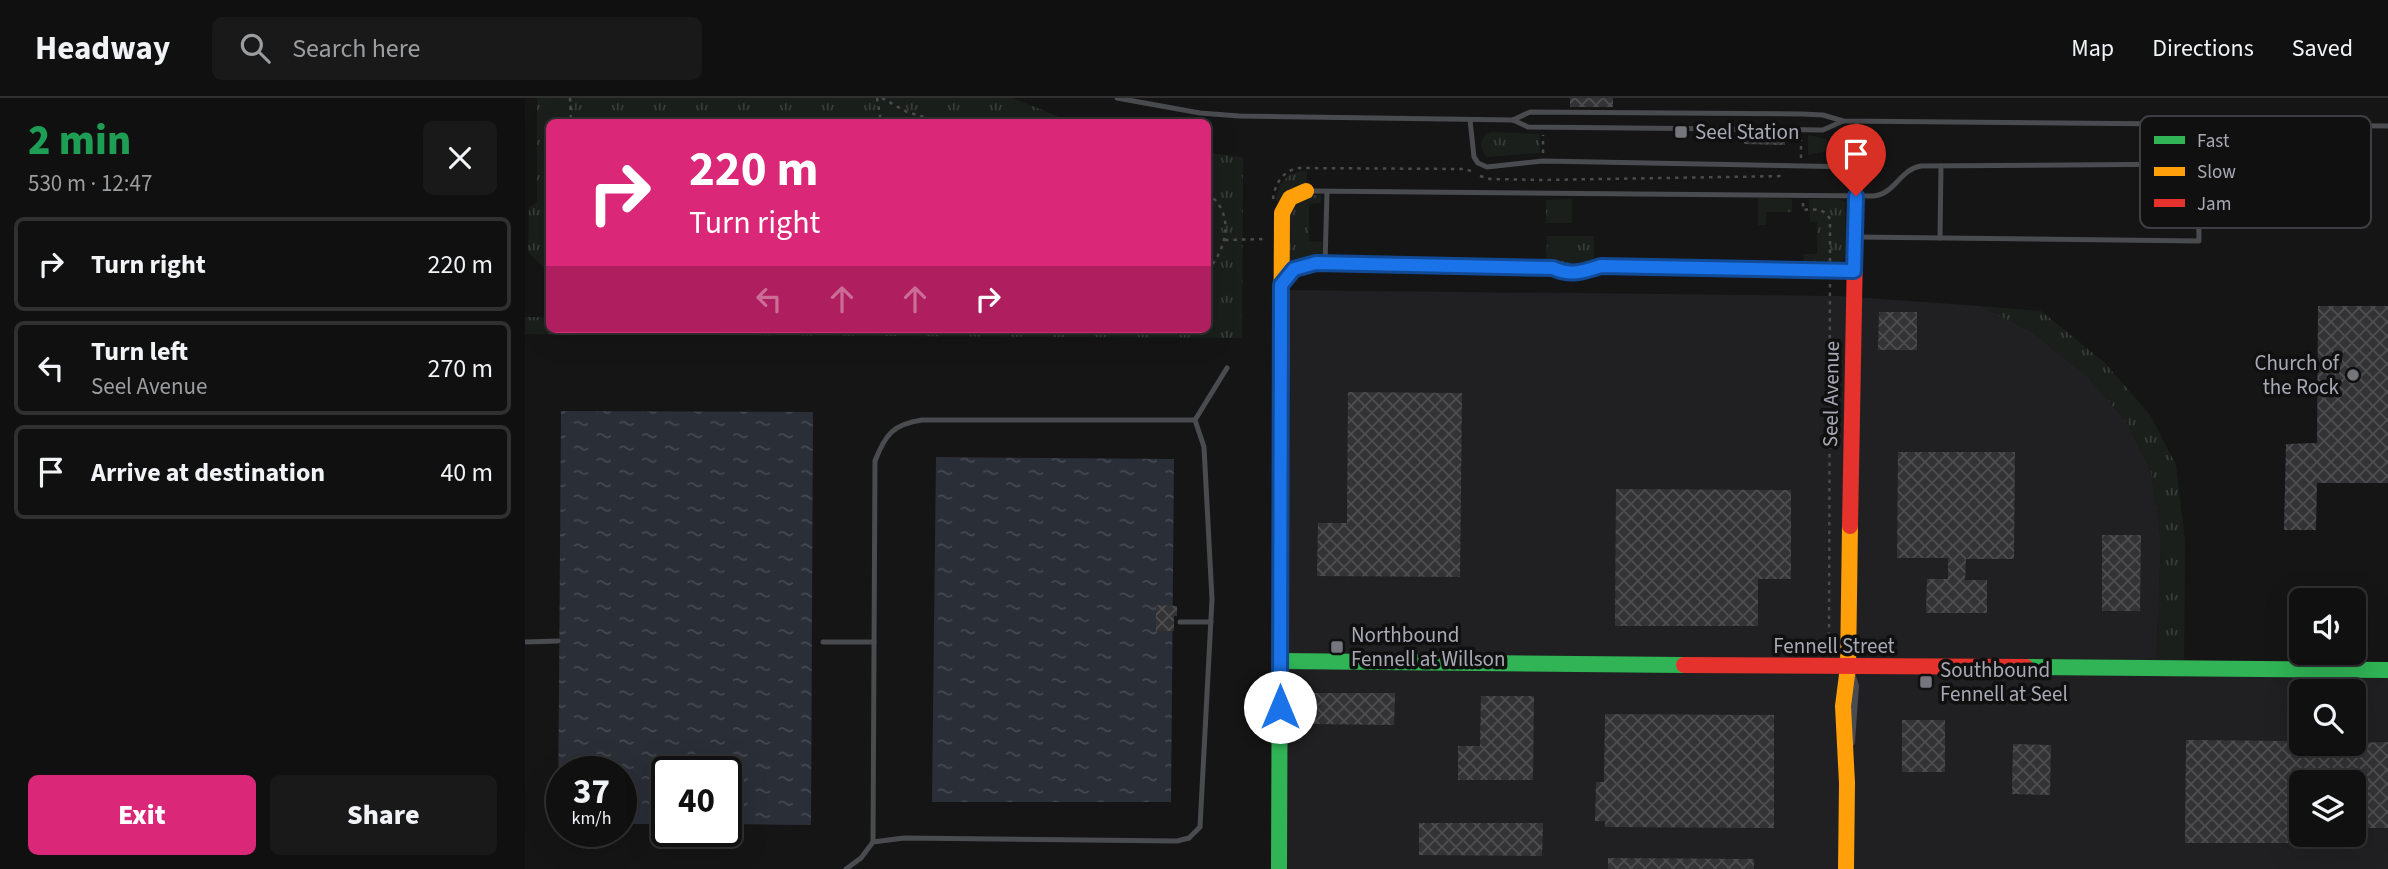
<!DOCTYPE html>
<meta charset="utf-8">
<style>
:root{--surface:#101010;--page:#191919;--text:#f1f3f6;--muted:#9c9d9f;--line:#303030;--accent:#db2777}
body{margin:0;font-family:"Source Sans 3",sans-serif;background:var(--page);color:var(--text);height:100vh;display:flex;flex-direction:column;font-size:26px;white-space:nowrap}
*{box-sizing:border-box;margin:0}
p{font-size:23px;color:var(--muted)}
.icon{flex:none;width:38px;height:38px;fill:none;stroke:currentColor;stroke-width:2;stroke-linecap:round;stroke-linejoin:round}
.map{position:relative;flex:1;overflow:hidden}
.drawer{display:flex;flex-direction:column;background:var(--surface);width:525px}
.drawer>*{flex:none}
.banner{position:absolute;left:21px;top:21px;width:665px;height:214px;border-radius:10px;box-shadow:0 7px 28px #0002,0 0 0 2px var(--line);background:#db2777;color:#fff;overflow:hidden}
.controls{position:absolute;left:1764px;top:490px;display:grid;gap:14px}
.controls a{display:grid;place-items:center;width:77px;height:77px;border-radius:10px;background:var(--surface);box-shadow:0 7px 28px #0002,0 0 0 2px var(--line);font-size:35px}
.speed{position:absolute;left:21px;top:658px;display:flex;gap:14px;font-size:35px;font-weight:700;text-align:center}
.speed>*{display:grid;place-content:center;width:91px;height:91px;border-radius:50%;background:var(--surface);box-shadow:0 7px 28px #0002,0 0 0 2px var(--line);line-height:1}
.speed small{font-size:18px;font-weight:400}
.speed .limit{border:4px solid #111;border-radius:10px;background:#fff;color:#111}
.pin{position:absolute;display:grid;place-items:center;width:60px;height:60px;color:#fff;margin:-72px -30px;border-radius:50% 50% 50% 0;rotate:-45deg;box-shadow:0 0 7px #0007}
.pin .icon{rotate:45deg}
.me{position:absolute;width:77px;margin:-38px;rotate:0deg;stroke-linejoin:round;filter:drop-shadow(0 0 5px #0008)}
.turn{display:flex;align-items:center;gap:24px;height:147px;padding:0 28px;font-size:32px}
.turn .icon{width:91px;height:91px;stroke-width:2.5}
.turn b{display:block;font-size:49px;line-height:60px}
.lanes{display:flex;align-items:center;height:66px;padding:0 28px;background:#0003;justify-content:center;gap:35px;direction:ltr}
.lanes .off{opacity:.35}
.round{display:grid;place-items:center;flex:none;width:74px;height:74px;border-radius:10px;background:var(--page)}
.headline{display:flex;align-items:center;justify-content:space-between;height:119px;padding:0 28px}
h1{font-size:42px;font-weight:800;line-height:52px;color:#1e9e55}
.action{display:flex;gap:14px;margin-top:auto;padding:14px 28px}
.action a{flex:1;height:80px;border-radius:10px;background:var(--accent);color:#fff;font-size:28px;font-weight:800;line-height:80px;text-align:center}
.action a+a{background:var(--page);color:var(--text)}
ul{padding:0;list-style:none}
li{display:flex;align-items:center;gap:21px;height:94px;margin:0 14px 10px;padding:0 14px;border:4px solid var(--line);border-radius:10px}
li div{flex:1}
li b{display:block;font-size:26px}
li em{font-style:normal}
header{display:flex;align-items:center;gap:42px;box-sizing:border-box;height:98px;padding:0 35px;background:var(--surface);border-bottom:2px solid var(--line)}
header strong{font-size:33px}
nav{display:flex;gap:38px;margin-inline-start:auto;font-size:24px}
.search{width:490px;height:63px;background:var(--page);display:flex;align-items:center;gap:18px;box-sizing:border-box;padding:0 24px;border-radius:10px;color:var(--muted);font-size:26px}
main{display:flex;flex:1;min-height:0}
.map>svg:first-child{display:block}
.built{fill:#202022;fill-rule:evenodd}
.grass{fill:url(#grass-tufts)}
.water{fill:url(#water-ripples)}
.building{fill:url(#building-cross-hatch)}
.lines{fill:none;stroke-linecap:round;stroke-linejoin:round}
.path{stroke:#4b4b4f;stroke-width:2.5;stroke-dasharray:3.5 5;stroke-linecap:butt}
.lane{stroke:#4a4b4e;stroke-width:5}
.street{stroke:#4a4b4e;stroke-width:10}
.fast{stroke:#30b455;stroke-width:16}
.slow{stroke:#ff9f0a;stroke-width:16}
.jam{stroke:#e5322d;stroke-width:16}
.route-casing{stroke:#114b97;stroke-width:18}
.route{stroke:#1a73e8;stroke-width:12}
.poi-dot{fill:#75757d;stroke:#101011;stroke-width:2.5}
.labels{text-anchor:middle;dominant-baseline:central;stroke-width:7;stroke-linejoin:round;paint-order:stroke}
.poi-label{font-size:21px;fill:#a8a9b5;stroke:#101011;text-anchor:start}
.street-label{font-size:21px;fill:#a8a9b5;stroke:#101011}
.key{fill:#101011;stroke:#3e3e42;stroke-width:2}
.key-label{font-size:19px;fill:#a8a9b5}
</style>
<header>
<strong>Headway</strong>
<div class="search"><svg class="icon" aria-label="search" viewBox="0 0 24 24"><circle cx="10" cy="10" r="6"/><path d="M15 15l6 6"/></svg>Search here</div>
<nav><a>Map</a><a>Directions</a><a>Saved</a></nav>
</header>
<main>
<section class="drawer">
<div class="headline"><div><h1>2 min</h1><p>530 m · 12:47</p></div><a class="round"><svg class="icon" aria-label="close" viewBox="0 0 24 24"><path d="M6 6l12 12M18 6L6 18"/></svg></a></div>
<ul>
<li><svg class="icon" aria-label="right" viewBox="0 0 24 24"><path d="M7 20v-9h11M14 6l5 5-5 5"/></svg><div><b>Turn right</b></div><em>220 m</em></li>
<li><svg class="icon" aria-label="left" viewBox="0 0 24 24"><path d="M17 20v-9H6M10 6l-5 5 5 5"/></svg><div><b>Turn left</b><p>Seel Avenue</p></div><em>270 m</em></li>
<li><svg class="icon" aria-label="arrive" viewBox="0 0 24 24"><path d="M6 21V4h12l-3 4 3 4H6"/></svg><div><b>Arrive at destination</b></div><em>40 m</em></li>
</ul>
<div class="action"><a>Exit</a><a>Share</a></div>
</section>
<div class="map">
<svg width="1863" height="771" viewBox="0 0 1863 771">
<defs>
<pattern id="grass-tufts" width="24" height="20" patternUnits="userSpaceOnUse" patternTransform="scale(1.75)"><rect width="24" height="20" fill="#1a1f1c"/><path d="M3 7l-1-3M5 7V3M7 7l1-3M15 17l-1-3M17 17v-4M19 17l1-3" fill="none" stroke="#383d3b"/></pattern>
<pattern id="water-ripples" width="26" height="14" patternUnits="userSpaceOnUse" patternTransform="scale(1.75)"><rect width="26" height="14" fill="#2a2e36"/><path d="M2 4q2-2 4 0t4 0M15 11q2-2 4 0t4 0" fill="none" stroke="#464951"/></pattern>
<pattern id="building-cross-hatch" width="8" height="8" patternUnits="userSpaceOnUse" patternTransform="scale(1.75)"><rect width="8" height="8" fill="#333336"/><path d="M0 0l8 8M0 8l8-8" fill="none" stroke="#4e4e51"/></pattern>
</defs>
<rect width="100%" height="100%" fill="#151516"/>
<!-- built -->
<path class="built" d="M 756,192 L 1314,198 L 1455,208 L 1507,234 L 1563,279 L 1602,325 L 1626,374 L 1636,442 L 1631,569 L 1863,572 L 1863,771 L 754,771 ZM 1776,593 L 1829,593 L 1829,646 L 1776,646 ZM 1776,684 L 1829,684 L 1829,737 L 1776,737 Z"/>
<!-- grass -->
<g class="grass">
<path d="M 12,0 L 488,0 L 547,24 L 24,24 L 24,175 L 3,154 L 4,110 L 12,104 Z"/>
<path d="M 967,34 L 1014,36 L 1015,55 L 962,59 C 955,51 954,44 961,36 Z"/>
<path d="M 1283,37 L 1301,41 L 1304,49 L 1302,53 L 1283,57 Z"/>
<path d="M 683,55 L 718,59 L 717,240 L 0,236 L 0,219 L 24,219 L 24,231 L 682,231 Z"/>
<path d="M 782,73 L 781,89 L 764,92 L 754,103 L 751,103 C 753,84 763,73 782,73 Z"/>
<path d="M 786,97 L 796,97 L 796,105 L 784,106 L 784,143 L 797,144 L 797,158 L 778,161 L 764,167 L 762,116 L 767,106 Z"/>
<path d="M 1233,100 L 1267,101 L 1267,114 L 1241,114 L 1241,127 L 1233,127 Z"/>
<path d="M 1047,101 L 1047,125 L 1021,125 L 1021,102 Z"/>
<path d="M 1284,101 L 1313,101 L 1320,104 L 1321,158 L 1318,164 L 1278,165 L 1279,156 L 1292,156 L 1292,124 L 1285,124 Z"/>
<path d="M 1022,138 L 1069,138 L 1069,162 C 1050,171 1039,165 1021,162 Z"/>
<path d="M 1455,208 L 1516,213 L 1580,265 L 1625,317 L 1651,367 L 1660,443 L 1659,569 L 1631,569 L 1636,442 L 1626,374 L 1602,325 L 1563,279 L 1507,234 Z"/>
</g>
<!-- water -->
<g class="water">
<path d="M 36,313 L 288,314 L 286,727 L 201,726 L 201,674 L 142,674 L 142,726 L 96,726 L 96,674 L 37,674 L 37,725 L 33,725 Z"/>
<path d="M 411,359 L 649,361 L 646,704 L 407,704 Z"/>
</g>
<!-- building -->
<g class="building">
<rect x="1045" y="0" width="43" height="9"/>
<path d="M 1219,36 L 1260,37 L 1260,47 L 1219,46 Z"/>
<path d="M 1793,208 L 1863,208 L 1863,385 L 1792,385 L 1791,432 L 1759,432 L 1761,346 L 1792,345 Z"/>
<path d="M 1354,214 L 1392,214 L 1392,252 L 1353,252 Z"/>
<path d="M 823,294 L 937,295 L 935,479 L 792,478 L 793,425 L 822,425 Z"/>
<path d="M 1373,354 L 1490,354 L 1489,461 L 1441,461 L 1440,482 L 1462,482 L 1462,515 L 1401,515 L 1402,481 L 1423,481 L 1423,460 L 1372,460 Z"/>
<path d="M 1091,391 L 1266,392 L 1266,481 L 1233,481 L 1233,528 L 1090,528 Z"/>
<path d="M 1577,437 L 1616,437 L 1615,513 L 1577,513 Z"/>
<path d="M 631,507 L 652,508 L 652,518 L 649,518 L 649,533 L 631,533 Z"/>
<path d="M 786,595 L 870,595 L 869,627 L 786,626 Z"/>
<path d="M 956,598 L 1009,598 L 1008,682 L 933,682 L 933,648 L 955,648 Z"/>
<path d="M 1080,616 L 1249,617 L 1249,730 L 1080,729 L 1080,723 L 1070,723 L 1071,684 L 1079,684 Z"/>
<rect x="1377" y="622" width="43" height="52"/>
<path d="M 1661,642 L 1776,643 L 1776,646 L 1863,644 L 1863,730 L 1829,730 L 1829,684 L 1776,684 L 1776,745 L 1660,745 Z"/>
<path d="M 1488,646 L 1526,647 L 1525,697 L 1487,696 Z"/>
<path d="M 894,725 L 1018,725 L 1017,758 L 894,757 Z"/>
<path d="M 1083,760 L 1229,761 L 1229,771 L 1083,771 Z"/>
</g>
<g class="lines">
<!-- path -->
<g class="path">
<path d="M 45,0 L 46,24"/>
<path d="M 352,0 L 356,24"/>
<path d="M 357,0 L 382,14 L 415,24"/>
<path d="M 386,24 L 403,22"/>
<path d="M 1018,55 L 1018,37"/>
<path d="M 1276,60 L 1276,42"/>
<path d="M 955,78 L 965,81 L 1018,82 L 1260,78"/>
<path d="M 682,95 C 710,114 703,150 682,173"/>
<path d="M 748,101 C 750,86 757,74 772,70 L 940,71 L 946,73"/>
<path d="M 1278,105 L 1278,112 C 1289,111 1299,110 1305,121 L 1305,164"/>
<path d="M 700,142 L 742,141"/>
<path d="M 1304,555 L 1305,181"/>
</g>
<!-- lane -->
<g class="lane">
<path d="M 592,0 L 675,15 L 714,18 L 988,22 L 1003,29 L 1298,32 L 1318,23"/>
<path d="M 945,22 L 949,59 L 953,65 L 962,69 L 1018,63 L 1332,69"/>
<path d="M 988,22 L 1005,14 L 1277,16 L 1298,17 L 1318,23 L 1863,28"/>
<path d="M 784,93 L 1349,98 C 1371,95 1375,71 1396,68 L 1673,66 L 1674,143 L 1331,139"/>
<path d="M 1331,97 L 1332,24"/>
<path d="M 1415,140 L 1416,68"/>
<path d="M 791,165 L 1028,170 C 1046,178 1058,174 1076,168 L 1328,173"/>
<path d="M 800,165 L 802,94"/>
<path d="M 655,524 L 686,524"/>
<path d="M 0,544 L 33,543"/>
<path d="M 298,544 L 349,544"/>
<path d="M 348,744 L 350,363 C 360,337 368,326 397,322 L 670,322"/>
<path d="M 321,771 L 336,760 L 348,744 L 379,740 L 652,743 L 664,740 L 675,729 L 687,501 L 679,349 L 670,322 L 702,270"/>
</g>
<!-- street -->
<g class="street">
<path d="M 756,187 L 770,171 L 791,165"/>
<path d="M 1323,570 L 1329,588 L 1325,644"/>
</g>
<!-- fast -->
<g class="fast">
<path d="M 755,563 L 1159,567"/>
<path d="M 1501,569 L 1863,572"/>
<path d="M 754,771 L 755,492"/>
</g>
<!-- slow -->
<g class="slow">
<path d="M 755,492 L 757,115 L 765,100 L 781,93"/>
<path d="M 1321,771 L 1322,685 L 1318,608 L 1323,569 L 1325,428"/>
</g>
<!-- jam -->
<g class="jam">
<path d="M 1325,428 L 1331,98"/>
<path d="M 1159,567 L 1501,569"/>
</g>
</g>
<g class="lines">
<!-- route casing -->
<g class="route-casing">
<path id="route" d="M 755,609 L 756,187 L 769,171 L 791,165 L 1028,170 C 1045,178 1058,174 1076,168 L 1329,173 L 1331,98"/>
</g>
<!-- route -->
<use href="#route" class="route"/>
</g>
<!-- markers -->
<g class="poi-dot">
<rect x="1149" y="27" width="14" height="14" rx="3.5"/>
<circle cx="1828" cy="277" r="7"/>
<rect x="805" y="542" width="14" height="14" rx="3.5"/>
<rect x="1394" y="577" width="14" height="14" rx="3.5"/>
</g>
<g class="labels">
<!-- poi labels -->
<g class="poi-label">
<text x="1170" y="34">Seel Station</text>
<text x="1814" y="265" text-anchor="end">Church of<tspan x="1814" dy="24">the Rock</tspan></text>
<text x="826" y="537">Northbound<tspan x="826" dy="24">Fennell at Willson</tspan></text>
<text x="1415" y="572">Southbound<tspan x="1415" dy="24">Fennell at Seel</tspan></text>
</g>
<!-- street labels -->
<g class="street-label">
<text transform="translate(1306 296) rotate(-89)">Seel Avenue</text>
<text x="1309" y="548">Fennell Street</text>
</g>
</g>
<!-- legend -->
<rect x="1615" y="18" width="231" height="112" rx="10" class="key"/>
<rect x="1629" y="38" width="31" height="8" fill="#30b455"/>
<rect x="1629" y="69" width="31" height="9" fill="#ff9f0a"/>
<rect x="1629" y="101" width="31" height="8" fill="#e5322d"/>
<g class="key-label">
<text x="1672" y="49">Fast</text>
<text x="1672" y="80">Slow</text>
<text x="1672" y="112">Jam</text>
</g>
</svg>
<div class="controls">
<a><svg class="icon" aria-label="sound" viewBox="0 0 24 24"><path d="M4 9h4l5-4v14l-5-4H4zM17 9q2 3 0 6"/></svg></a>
<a><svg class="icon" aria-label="search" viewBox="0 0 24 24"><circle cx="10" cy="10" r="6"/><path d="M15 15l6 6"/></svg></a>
<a><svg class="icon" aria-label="layers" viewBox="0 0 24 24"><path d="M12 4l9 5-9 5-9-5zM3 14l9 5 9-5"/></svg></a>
</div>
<div class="speed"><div>37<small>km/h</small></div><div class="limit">40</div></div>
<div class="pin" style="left:1331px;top:98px;background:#d93025"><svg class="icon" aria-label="arrive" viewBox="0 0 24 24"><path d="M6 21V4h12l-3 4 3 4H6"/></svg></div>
<svg class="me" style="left:755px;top:609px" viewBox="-20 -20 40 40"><circle r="19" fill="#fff"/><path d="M0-13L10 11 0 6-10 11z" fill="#1a73e8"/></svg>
<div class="banner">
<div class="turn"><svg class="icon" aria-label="right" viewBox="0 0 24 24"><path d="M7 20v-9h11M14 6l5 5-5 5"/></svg><div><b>220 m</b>Turn right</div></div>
<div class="lanes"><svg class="icon off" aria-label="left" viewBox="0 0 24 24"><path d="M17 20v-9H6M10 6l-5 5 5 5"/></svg><svg class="icon off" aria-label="ahead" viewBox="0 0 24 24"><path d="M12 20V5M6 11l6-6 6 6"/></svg><svg class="icon off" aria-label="ahead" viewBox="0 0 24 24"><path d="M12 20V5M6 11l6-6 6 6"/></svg><svg class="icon" aria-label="right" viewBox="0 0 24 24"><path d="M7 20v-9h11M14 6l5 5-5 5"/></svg></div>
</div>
</div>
</main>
